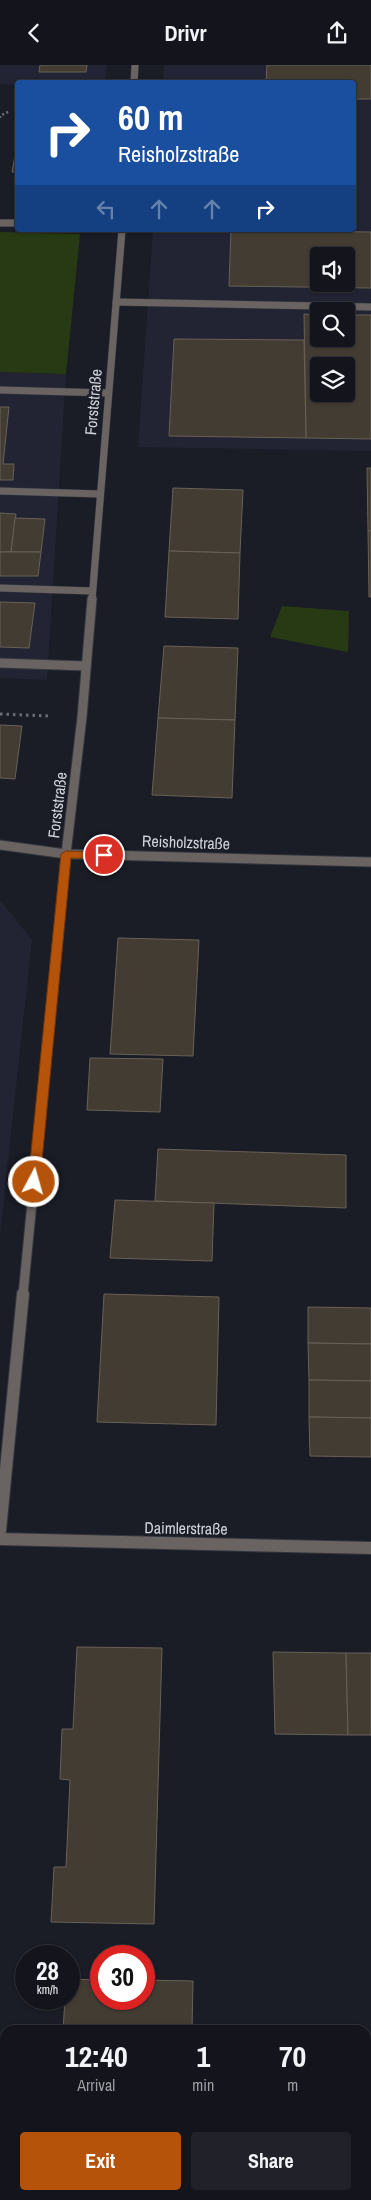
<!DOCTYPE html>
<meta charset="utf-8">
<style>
:root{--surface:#14151c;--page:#212229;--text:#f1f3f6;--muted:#9d9fa3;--line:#33343b;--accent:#b45309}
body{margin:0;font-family:"Archivo Narrow",sans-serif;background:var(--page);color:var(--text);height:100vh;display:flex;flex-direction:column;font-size:19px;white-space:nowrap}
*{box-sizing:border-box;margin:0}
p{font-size:16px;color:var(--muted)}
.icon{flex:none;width:28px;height:28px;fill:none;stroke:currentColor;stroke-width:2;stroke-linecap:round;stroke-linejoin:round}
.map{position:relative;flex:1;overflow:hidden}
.side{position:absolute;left:0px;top:1960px;width:371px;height:175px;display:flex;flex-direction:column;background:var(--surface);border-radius:15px 15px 0 0;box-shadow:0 1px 4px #0004,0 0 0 1px var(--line)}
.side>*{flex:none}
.banner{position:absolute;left:15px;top:15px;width:341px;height:152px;border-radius:5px;box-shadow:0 1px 4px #0004,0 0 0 1px var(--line);background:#1a4fa0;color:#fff;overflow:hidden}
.tools{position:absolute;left:310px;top:182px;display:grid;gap:10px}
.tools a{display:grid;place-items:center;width:45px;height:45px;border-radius:5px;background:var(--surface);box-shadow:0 1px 4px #0004,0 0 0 1px var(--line);font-size:25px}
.speed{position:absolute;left:15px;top:1880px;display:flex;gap:10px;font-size:25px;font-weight:700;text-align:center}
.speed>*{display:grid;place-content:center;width:65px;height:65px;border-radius:50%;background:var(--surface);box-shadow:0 1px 4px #0004,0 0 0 1px var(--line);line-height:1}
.speed small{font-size:12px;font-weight:400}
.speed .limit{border:8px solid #d22;background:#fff;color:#111}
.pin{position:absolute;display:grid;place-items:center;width:42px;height:42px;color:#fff;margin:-21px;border:2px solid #fff;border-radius:50%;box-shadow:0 1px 5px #0007}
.me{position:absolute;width:55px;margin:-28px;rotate:6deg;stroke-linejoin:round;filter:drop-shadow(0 0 4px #0008)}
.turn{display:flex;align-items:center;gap:18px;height:105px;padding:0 20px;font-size:22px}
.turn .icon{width:65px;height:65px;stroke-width:2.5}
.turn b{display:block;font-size:35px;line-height:42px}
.lanes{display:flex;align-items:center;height:48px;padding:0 20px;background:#0003;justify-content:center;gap:25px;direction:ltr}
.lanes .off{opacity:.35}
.eta{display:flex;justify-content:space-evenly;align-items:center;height:85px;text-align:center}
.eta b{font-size:30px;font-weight:700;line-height:35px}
.action{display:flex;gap:10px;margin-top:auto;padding:10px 20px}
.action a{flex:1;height:58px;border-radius:5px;background:var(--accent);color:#fff;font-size:20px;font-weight:700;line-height:58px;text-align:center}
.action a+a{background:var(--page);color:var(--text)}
header{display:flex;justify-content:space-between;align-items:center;height:65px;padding:0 20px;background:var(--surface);font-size:22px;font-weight:700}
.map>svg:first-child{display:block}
.built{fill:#222434;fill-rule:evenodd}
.green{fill:#273a13}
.building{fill:#433c32;stroke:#696157;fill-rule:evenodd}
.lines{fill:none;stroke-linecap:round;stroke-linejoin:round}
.service-far1-casing{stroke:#34363f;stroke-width:8}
.service-casing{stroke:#34363f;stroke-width:11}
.minor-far2-casing{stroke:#34363f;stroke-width:8}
.minor-far1-casing{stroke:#34363f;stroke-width:11}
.minor-casing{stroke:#34363f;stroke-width:14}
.path-far1{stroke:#6c6e76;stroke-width:2.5;stroke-dasharray:2 2.5;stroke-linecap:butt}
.path{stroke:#6c6e76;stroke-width:3;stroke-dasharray:2.5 4;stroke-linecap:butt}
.service-far1{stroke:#696362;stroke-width:7}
.service{stroke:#696362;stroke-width:9}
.minor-far2{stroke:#696362;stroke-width:7}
.minor-far1{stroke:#696362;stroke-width:9}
.minor{stroke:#696362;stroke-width:12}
.route{fill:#b45309;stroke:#753606}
.labels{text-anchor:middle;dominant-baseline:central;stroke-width:5;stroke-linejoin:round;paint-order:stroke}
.street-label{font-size:16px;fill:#d1d3da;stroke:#1a1c26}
</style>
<header><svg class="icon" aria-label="back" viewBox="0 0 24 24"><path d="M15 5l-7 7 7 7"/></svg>Drivr<svg class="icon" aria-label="share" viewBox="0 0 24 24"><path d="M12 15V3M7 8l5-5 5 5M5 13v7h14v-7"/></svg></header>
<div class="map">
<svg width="371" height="2135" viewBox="0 0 371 2135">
<rect width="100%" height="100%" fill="#1a1c26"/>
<!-- built -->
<g class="built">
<path d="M 0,0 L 107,0 L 105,17 L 18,18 L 17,20 L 0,19 Z"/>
<path d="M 164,0 L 371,0 L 371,386 L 138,382 L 153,165 L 354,165 L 354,18 L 163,17 ZM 319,191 L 346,191 L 346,219 L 319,219 ZM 319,246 L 346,246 L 346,274 L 319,274 ZM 319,301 L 346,301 L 346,329 L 319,329 Z"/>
<path d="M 0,307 L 66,309 L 47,615 L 0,613 Z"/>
<path d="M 0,835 L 32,875 L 0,1170 Z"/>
</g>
<!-- green -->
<g class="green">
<path d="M 0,167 L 80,169 L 66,309 L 0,307 Z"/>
<path d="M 282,541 L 349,546 L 348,587 L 270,572 Z"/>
</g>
<!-- building -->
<g class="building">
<path d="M 40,0 L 87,0 L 86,7 L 39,7 Z"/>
<path d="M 267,0 L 371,0 L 371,34 L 354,34 L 354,18 L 266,18 Z"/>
<path d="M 18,73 L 18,107 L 12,107 Z"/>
<path d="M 231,165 L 371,167 L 371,223 L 229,221 ZM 319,191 L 346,191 L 346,219 L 319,219 Z"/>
<path d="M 304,249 L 319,250 L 319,274 L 346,274 L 346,250 L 371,250 L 371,374 L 306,373 ZM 319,301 L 346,301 L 346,329 L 319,329 Z"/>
<path d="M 174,274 L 304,275 L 306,373 L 169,371 Z"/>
<path d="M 0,342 L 9,342 L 3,399 L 14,399 L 13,415 L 0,415 Z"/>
<path d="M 367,403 L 371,403 L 371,466 L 368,466 Z"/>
<path d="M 173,423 L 243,425 L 240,488 L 169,486 Z"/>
<path d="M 0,448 L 16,449 L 11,487 L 0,487 Z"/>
<path d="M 15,453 L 45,454 L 41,487 L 11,487 Z"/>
<path d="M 368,466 L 371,466 L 371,532 L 369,532 Z"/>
<path d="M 169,486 L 240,488 L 238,554 L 165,552 Z"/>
<path d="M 0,487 L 41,487 L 38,511 L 0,511 Z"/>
<path d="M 0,537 L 35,538 L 29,583 L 0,582 Z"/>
<path d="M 164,581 L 238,583 L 235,655 L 158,653 Z"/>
<path d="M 158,653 L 235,655 L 232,733 L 152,730 Z"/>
<path d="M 0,660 L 22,661 L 15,714 L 0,713 Z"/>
<path d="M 118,873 L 199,875 L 193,991 L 110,989 Z"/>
<path d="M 90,993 L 163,994 L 160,1047 L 87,1045 Z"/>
<path d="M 158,1084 L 346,1090 L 346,1143 L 155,1136 Z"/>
<path d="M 115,1135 L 214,1138 L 212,1196 L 110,1193 Z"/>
<path d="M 104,1229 L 219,1232 L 216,1360 L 97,1357 Z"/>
<path d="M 308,1242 L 371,1243 L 371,1279 L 308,1278 Z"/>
<path d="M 308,1278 L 371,1279 L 371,1316 L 309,1315 Z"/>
<path d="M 309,1315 L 371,1316 L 371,1353 L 309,1352 Z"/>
<path d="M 309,1352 L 371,1353 L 371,1392 L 310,1391 Z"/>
<path d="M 77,1582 L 162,1583 L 154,1859 L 51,1857 L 54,1802 L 66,1802 L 70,1715 L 60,1714 L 62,1664 L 73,1664 Z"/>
<path d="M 273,1587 L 346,1588 L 348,1670 L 275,1669 Z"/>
<path d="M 346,1588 L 371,1588 L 371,1670 L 348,1670 Z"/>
<path d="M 69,1914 L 101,1915 L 101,1934 L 144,1934 L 144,1915 L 193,1916 L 192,1965 L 63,1965 L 65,1934 L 69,1934 Z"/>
<rect x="56" y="2130" width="134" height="5"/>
</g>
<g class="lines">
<!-- service-far1 casing -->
<g class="service-far1-casing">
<g id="service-far1">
<path d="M 0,158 L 18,158"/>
<path d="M 116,237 L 371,242"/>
<path d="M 0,325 L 108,328"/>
<path d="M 0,426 L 100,429"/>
<path d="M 0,523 L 92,526"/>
</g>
</g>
<!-- service casing -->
<g class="service-casing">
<path id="service" d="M 0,598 L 86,601"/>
</g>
<!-- minor-far2 casing -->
<g class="minor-far2-casing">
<g id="minor-far2">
<path d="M 134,18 L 135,0"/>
<path d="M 92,535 L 122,165"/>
</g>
</g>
<!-- minor-far1 casing -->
<g class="minor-far1-casing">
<g id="minor-far1">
<path d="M 0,780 L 66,789 L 371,797"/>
<path d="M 23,1230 L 66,789 L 82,652 L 92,534"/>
</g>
</g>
<!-- minor casing -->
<g class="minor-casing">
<g id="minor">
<path d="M 0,1466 L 23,1229"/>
<path d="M 0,1474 L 371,1483"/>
</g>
</g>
<!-- path-far1 -->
<path class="path-far1" d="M 0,53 L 0,51 L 10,46"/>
<!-- path -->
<path class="path" d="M 0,649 L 49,651"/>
<!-- service-far1 -->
<use href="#service-far1" class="service-far1"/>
<!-- service -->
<use href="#service" class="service"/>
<!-- minor-far2 -->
<use href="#minor-far2" class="minor-far2"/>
<!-- minor-far1 -->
<use href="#minor-far1" class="minor-far1"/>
<!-- minor -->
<use href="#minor" class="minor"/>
</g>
<!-- route -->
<path class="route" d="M 66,786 L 104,787 L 109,790 L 104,794 L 71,793 L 40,1117 L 34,1122 L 28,1117 L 61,789 Z"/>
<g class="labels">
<!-- street labels -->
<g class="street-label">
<text transform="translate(93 337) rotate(-85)">Forststraße</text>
<text transform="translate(57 740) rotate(-83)">Forststraße</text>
<text transform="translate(186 777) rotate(2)">Reisholzstraße</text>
<text transform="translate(186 1463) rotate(1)">Daimlerstraße</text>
</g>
</g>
</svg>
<div class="tools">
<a><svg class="icon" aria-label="sound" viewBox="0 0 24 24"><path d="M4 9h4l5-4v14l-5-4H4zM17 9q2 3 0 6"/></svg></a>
<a><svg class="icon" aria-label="search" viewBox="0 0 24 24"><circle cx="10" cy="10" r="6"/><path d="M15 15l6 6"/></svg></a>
<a><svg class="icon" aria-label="layers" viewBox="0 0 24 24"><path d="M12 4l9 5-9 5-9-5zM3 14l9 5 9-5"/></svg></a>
</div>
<div class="speed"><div>28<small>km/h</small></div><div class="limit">30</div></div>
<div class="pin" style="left:104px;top:790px;background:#d93025"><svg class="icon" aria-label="arrive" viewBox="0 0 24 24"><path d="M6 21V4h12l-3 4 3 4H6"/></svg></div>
<svg class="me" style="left:34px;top:1117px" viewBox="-20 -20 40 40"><circle r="17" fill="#b45309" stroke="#fff" stroke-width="3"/><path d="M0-11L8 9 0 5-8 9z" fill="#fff"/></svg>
<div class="banner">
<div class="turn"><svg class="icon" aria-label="right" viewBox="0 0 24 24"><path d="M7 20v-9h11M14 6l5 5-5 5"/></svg><div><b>60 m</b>Reisholzstraße</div></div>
<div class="lanes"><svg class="icon off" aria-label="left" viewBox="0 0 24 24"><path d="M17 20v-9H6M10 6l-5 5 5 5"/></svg><svg class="icon off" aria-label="ahead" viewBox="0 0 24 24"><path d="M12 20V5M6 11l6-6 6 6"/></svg><svg class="icon off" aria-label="ahead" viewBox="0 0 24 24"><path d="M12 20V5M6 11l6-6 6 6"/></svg><svg class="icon" aria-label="right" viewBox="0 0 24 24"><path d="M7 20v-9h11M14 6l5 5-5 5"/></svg></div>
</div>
<section class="side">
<div class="eta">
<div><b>12:40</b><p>Arrival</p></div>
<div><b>1</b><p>min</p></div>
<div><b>70</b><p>m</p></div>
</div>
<div class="action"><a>Exit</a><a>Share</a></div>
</section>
</div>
